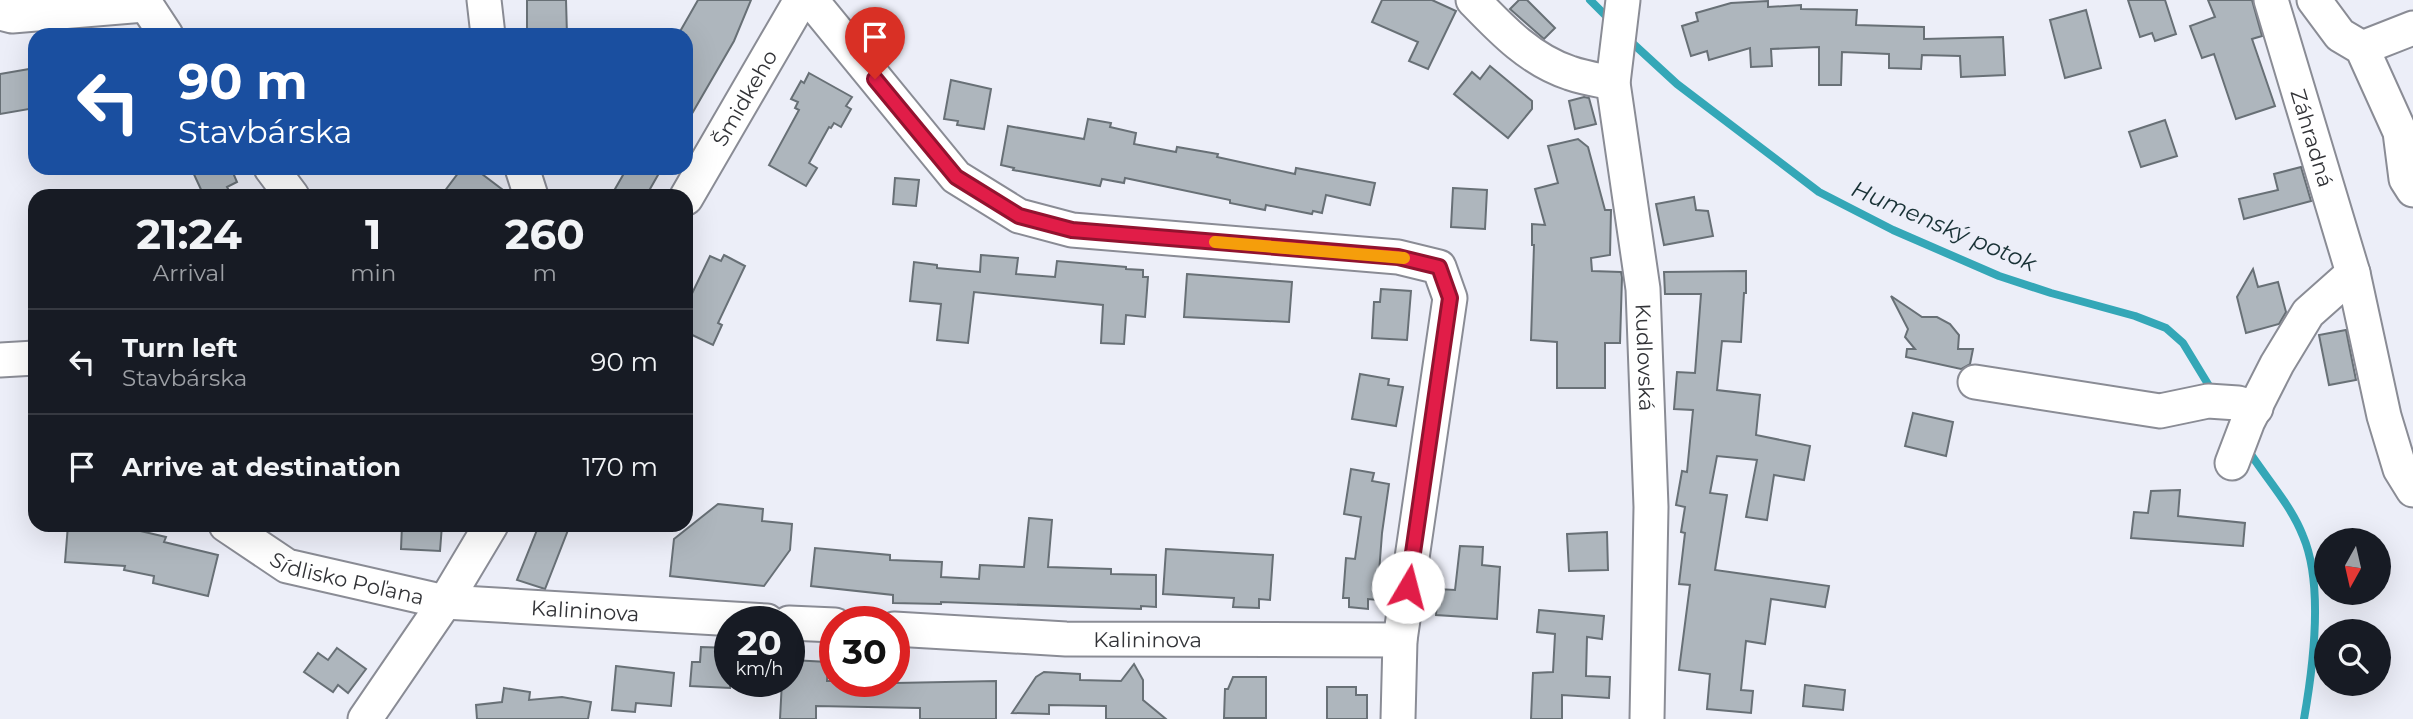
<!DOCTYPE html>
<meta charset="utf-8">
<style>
:root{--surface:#171b24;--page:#20242c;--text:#f1f3f6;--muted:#9ea1a6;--line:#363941}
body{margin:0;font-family:Montserrat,sans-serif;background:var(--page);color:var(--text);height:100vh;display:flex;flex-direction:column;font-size:26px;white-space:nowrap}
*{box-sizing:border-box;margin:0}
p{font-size:23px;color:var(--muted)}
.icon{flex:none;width:38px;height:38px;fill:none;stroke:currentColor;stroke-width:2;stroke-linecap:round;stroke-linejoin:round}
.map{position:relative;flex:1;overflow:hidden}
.side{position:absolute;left:28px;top:189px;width:665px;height:343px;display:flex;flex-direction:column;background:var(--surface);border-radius:21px;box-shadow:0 7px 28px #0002}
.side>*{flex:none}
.guide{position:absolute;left:28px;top:28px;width:665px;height:147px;border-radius:21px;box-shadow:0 7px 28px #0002;background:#1a4fa0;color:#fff;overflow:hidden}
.needle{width:46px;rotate:188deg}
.tools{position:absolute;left:2314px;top:528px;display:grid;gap:14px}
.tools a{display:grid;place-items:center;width:77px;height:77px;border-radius:50%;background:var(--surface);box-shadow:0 7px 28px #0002;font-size:35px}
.speed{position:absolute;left:714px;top:606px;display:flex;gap:14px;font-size:35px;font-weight:700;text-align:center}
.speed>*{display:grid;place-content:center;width:91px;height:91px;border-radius:50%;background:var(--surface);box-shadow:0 7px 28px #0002;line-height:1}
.speed small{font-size:18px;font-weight:400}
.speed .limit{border:10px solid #d22;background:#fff;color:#111}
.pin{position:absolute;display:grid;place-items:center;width:60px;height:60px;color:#fff;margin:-72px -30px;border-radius:50% 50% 50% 0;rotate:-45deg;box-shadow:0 0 7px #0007}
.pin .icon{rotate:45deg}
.me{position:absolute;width:77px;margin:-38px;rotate:8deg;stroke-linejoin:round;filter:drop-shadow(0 0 5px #0008)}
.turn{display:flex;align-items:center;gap:24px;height:147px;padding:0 35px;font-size:32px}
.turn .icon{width:91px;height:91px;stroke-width:2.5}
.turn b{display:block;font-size:49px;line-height:60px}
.eta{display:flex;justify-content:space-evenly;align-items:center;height:119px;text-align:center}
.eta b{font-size:42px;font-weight:700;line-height:49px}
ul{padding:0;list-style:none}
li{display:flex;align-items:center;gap:21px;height:105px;padding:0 35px;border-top:2px solid var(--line)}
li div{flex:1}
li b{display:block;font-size:26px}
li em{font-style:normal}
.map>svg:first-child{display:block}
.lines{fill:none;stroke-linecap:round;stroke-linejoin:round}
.stream{stroke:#34a7b7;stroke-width:8}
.building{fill:#aeb6bd;stroke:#687076;stroke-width:2}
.minor-casing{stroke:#8a8c95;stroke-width:37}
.minor{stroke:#fff;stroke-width:33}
.route-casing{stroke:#92132f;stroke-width:18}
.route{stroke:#e11d48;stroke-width:12}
.slow{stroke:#f59e0b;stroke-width:12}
.labels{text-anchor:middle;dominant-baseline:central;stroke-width:5;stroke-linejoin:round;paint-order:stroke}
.street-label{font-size:21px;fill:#323337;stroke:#eceef8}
.water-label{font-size:23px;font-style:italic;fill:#183135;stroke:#eceef8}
</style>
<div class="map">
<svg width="2413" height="719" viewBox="0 0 2413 719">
<rect width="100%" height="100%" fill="#eceef8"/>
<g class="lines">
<!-- stream -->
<g class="stream">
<path d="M 1590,0 L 1612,22"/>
<path d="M 1628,39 L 1677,84 L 1819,192 L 1893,230 L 1999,276 L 2051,293 L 2135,316 L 2166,328 L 2183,343 L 2214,394"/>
<path d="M 2248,450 C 2266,478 2291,505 2303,536 C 2324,585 2313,668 2304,719"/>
</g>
</g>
<!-- building -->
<g class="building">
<path d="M 527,0 L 566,0 L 567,35 L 527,35 Z"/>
<path d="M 698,0 L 751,0 L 734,41 L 686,124 L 686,35 L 678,35 Z"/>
<path d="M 1382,0 L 1432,0 L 1456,11 L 1428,69 L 1409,61 L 1418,42 L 1372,22 Z"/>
<path d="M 1519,0 L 1527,0 L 1555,28 L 1544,39 L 1510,9 Z"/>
<path d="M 2128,0 L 2165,0 L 2176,34 L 2155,41 L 2152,33 L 2140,37 Z"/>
<path d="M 2208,0 L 2252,0 L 2262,36 L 2252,39 L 2275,106 L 2236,119 L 2214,54 L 2202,58 L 2190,26 L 2215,17 Z"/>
<path d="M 1768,1 L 1768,7 L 1801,5 L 1801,9 L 1857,10 L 1856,25 L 1924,27 L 1924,39 L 2003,37 L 2005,75 L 1961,77 L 1960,56 L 1922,55 L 1921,69 L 1889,68 L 1889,54 L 1842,52 L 1841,85 L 1819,85 L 1819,47 L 1771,49 L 1772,66 L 1751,67 L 1750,48 L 1709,60 L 1707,51 L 1691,56 L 1682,26 L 1698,21 L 1696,13 L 1731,3 Z"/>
<path d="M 2086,10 L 2101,68 L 2065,78 L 2050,20 Z"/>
<path d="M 1490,66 L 1532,101 L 1532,109 L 1508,138 L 1454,94 L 1472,72 L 1480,79 Z"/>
<path d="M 35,68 L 35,108 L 0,114 L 0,74 Z"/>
<path d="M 809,73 L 852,97 L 846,106 L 851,109 L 841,127 L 834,123 L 831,128 L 829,127 L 809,163 L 817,168 L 806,186 L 769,165 L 799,110 L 795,108 L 798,102 L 791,99 L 801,81 L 804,83 Z"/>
<path d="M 951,80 L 991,89 L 984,129 L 957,125 L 958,121 L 944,119 Z"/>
<path d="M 1584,97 L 1589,98 L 1596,124 L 1575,129 L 1569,101 Z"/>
<path d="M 1088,119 L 1111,123 L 1110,127 L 1136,133 L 1134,144 L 1176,152 L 1177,147 L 1218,154 L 1217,157 L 1295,174 L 1296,168 L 1375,183 L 1370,205 L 1326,195 L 1322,213 L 1313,211 L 1312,214 L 1266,205 L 1265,210 L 1230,203 L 1230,200 L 1125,178 L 1124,183 L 1102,179 L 1100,186 L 1013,170 L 1014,168 L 1001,165 L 1008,126 L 1084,139 Z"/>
<path d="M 2165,120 L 2177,156 L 2141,167 L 2129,132 Z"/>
<path d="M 1578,139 L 1588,147 L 1605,210 L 1611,210 L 1610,255 L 1591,258 L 1592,271 L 1621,272 L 1622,277 L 1620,343 L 1605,343 L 1605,388 L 1557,388 L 1557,342 L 1531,340 L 1534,245 L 1532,245 L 1532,224 L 1545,225 L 1535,189 L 1558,183 L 1548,146 Z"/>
<path d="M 2301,167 L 2311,201 L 2244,219 L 2239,199 L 2278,190 L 2274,174 Z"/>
<path d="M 191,168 L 231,168 L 237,182 L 227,187 L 232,196 L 204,196 Z"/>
<path d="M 462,168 L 474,168 L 511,196 L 441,196 Z"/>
<path d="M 627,168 L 662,168 L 646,196 L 611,196 Z"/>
<path d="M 895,178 L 919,180 L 916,206 L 893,204 Z"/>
<path d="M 1453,188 L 1487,190 L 1485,229 L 1451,227 Z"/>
<path d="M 1694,197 L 1696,210 L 1708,211 L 1713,236 L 1664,245 L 1656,204 Z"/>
<path d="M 724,255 L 745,266 L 718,323 L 722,325 L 713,345 L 686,332 L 686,306 L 710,256 L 721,261 Z"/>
<path d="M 981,255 L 1018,258 L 1016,274 L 1055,277 L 1057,261 L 1126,267 L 1126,269 L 1143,270 L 1143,277 L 1148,277 L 1145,317 L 1126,315 L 1124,344 L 1101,343 L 1103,305 L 974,292 L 968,343 L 937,340 L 941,304 L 910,301 L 914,262 L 937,265 L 937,268 L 980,272 Z"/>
<path d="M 2253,269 L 2258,287 L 2278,282 L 2286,312 L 2279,324 L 2246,333 L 2237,297 Z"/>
<path d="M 1746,271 L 1746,293 L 1744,293 L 1741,342 L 1722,341 L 1717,390 L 1760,395 L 1756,435 L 1810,446 L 1804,480 L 1774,475 L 1767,520 L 1746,517 L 1757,460 L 1717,456 L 1710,493 L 1727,495 L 1715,570 L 1829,586 L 1825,607 L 1771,599 L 1765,644 L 1746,641 L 1741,690 L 1753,691 L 1751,713 L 1707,709 L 1710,674 L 1679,670 L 1690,585 L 1679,584 L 1685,533 L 1681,532 L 1685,507 L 1676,505 L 1682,471 L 1687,472 L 1693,410 L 1674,409 L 1677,372 L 1695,373 L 1701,294 L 1665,294 L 1664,272 Z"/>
<path d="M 1187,274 L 1292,282 L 1289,322 L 1184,317 Z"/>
<path d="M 1381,289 L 1411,291 L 1407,340 L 1372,338 L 1374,302 L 1380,302 Z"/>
<path d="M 1891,296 L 1922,317 L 1937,317 L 1950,324 L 1959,335 L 1958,349 L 1973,349 L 1970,364 L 1961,369 L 1906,357 L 1907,349 L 1915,349 L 1905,337 L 1908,329 Z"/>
<path d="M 2346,330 L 2356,380 L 2329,385 L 2319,335 Z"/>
<path d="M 1360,374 L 1389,379 L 1388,385 L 1403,387 L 1396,426 L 1352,419 Z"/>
<path d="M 1913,413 L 1953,422 L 1946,456 L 1905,446 Z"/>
<path d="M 1351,469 L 1374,473 L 1372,481 L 1389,484 L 1382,533 L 1377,600 L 1368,599 L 1368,609 L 1349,607 L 1349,598 L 1343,598 L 1346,558 L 1355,559 L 1361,517 L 1344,514 Z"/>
<path d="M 2180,490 L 2178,516 L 2245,523 L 2243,546 L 2131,538 L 2134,512 L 2148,513 L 2151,491 Z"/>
<path d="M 718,504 L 763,509 L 762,521 L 792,524 L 790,550 L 764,586 L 670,576 L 674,539 Z"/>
<path d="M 1029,518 L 1052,520 L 1048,567 L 1111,569 L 1111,574 L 1156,575 L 1156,607 L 1141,606 L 1141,609 L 941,602 L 941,604 L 893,603 L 893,595 L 811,586 L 815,548 L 890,555 L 890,560 L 942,562 L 941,577 L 979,579 L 980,565 L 1024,567 Z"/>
<path d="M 68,525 L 115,525 L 166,537 L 164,542 L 218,555 L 208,596 L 153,583 L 154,576 L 124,570 L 125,566 L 65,562 Z"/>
<path d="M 402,525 L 442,525 L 440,551 L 401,549 Z"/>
<path d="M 539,525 L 570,525 L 545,589 L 517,580 Z"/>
<path d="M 1607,532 L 1608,570 L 1569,571 L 1567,534 Z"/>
<path d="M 1460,546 L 1483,547 L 1482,565 L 1500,567 L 1497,619 L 1436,615 L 1438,589 L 1455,590 Z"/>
<path d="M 1166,549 L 1273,555 L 1270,600 L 1259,599 L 1259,608 L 1233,607 L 1234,598 L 1163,594 Z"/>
<path d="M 1539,610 L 1604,616 L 1602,639 L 1587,637 L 1586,676 L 1610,677 L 1609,698 L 1562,695 L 1562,719 L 1531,719 L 1533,673 L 1553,672 L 1555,634 L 1537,632 Z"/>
<path d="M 701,647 L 730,648 L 730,688 L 690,686 L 692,662 L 700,662 Z"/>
<path d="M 337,648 L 366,669 L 348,693 L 338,685 L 333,692 L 304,672 L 318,653 L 328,660 Z"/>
<path d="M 791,660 L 828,662 L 827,681 L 895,681 L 895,683 L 996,681 L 996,719 L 920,719 L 920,708 L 816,706 L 816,719 L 780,719 L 782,681 L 789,681 Z"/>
<path d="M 1134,664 L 1143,680 L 1143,700 L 1166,719 L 1106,719 L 1106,706 L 1049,705 L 1049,714 L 1012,713 L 1036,677 L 1044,672 L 1080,674 L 1080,680 L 1121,681 Z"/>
<path d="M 616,666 L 674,673 L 671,706 L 636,703 L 635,712 L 612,710 Z"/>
<path d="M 1233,677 L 1266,677 L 1266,718 L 1224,718 L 1225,689 L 1228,689 Z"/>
<path d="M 1805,685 L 1845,690 L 1843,710 L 1803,706 Z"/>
<path d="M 1327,687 L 1356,687 L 1356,695 L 1367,695 L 1367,719 L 1327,719 Z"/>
<path d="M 504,688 L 530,692 L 529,700 L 562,697 L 591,702 L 588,719 L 477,719 L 476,705 L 502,702 Z"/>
</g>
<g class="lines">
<!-- minor casing -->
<g class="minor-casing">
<g id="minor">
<path d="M 143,0 L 166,35"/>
<path d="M 484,0 L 488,35"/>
<path d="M 811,0 L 956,177 L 1019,216 L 1072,230 L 1398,257 L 1439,267 L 1450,298 L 1400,640 L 1398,719"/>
<path d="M 1473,0 C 1501,29 1530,60 1570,73 C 1584,78 1599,80 1613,83"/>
<path id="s1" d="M 1623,0 L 1613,83 L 1643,289 L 1651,507 L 1647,719"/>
<path id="s2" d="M 2271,0 L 2353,273 L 2384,416 L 2400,469 L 2413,490"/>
<path d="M 2314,0 L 2340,35 L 2362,48 L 2400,132 L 2406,179 L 2413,190"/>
<path d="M 0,13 L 12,16 L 144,5"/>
<path d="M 2362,48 L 2413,28"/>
<path d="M 271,168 L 292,196"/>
<path d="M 522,168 L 531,196"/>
<path id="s3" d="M 686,198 L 801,0"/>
<path d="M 0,360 L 35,358"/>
<path d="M 1975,382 L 2160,411 L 2208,401 L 2238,403 L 2256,408"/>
<path d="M 2232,463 L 2248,421 L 2277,364 L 2308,313 L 2353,273"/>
<path id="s4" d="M 226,525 L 287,566 L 445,602 L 767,621"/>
<path d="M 789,623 L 835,625"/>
<path id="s5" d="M 894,629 L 1066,639 L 1400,640"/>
<path d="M 365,719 L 445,602 L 491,525"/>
</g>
</g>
<!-- minor -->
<use href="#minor" class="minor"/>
</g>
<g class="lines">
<!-- route casing -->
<g class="route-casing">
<path id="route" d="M 875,79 L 956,177 L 1019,216 L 1072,230 L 1398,257 L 1439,267 L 1450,298 L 1408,587"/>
</g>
<!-- route -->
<use href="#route" class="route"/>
<!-- slow -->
<path class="slow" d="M 1215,242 L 1404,258"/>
</g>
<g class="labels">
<!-- street labels -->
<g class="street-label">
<text stroke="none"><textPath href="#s3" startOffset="116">Šmidkeho</textPath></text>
<text stroke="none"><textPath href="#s2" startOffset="144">Záhradná</textPath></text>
<text stroke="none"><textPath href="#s1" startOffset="360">Kudlovská</textPath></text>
<text stroke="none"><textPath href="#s4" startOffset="135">Sídlisko Poľana</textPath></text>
<text stroke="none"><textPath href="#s4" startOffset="376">Kalininova</textPath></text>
<text stroke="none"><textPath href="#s5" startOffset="254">Kalininova</textPath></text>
</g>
<!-- water labels -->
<g class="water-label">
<text transform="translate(1944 226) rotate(23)">Humenský potok</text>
</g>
</g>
</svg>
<div class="tools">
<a><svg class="needle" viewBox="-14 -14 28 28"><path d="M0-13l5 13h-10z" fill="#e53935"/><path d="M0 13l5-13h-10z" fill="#9ea1a6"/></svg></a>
<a><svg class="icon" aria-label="search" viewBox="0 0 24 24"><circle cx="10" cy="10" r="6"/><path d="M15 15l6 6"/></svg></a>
</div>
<div class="speed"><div>20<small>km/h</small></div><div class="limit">30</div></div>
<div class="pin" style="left:875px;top:79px;background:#d93025"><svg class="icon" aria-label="arrive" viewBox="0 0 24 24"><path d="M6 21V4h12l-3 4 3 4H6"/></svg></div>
<svg class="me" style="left:1408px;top:587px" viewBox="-20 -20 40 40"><circle r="19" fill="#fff"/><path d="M0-13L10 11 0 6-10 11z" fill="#e11d48"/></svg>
<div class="guide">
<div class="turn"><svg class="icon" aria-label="left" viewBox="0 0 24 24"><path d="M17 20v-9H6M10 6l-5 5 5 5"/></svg><div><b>90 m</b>Stavbárska</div></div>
</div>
<section class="side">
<div class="eta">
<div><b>21:24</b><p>Arrival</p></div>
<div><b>1</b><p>min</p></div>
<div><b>260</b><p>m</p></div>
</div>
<ul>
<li><svg class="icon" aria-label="left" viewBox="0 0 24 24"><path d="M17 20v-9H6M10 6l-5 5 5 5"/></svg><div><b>Turn left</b><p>Stavbárska</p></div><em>90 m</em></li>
<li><svg class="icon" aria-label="arrive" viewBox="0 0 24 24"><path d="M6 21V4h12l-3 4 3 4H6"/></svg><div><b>Arrive at destination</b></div><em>170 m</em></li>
</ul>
</section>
</div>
